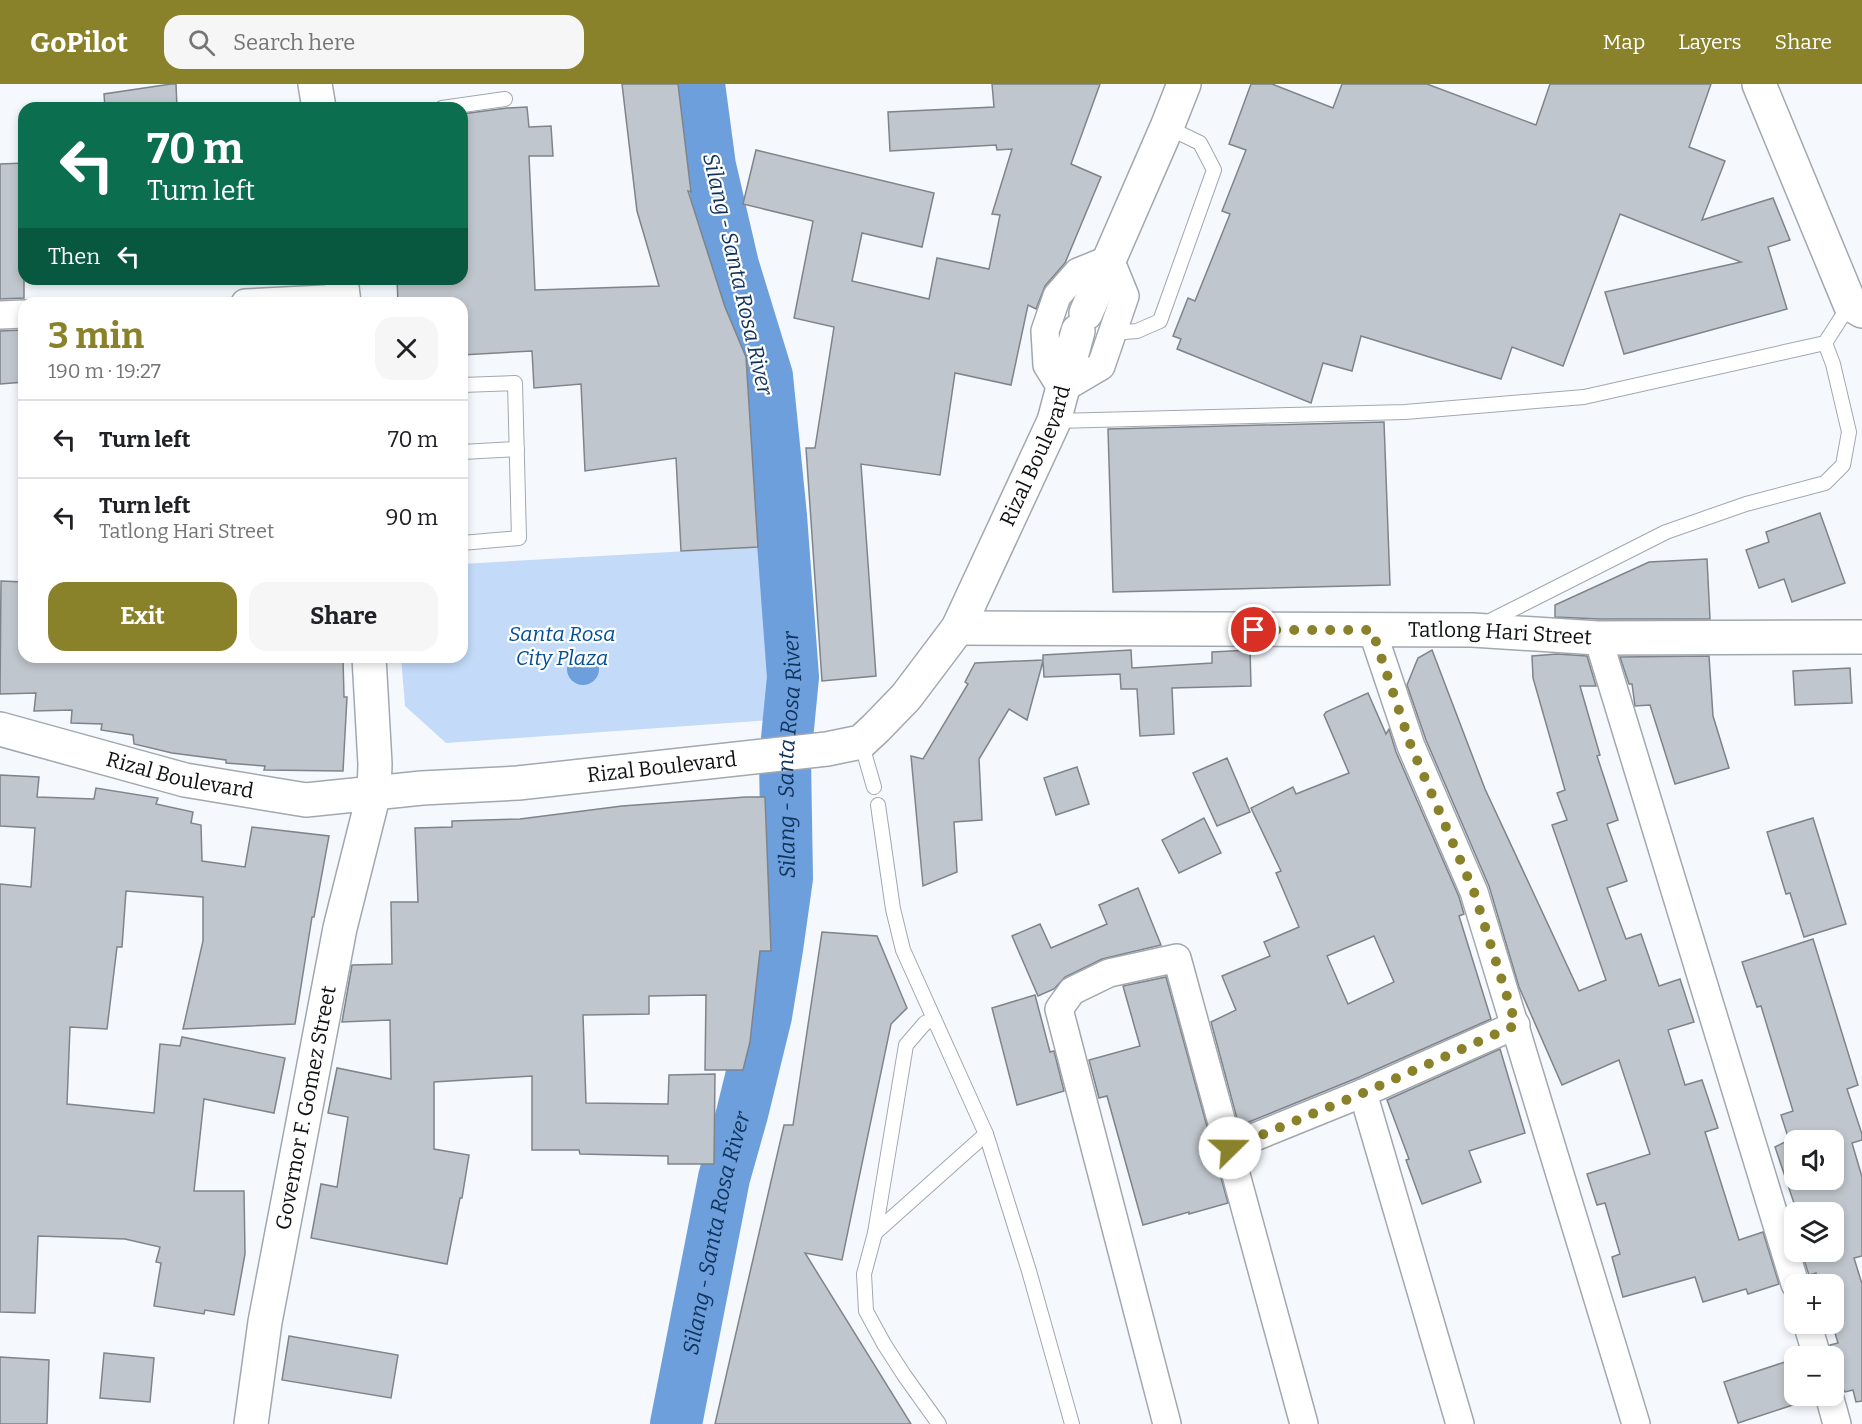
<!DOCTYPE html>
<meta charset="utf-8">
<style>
:root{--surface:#fff;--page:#f6f6f6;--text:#202124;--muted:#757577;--line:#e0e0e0;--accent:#8a822a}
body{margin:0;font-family:Bitter,serif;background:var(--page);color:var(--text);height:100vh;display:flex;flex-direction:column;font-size:22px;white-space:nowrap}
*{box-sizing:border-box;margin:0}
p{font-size:20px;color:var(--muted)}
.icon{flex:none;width:33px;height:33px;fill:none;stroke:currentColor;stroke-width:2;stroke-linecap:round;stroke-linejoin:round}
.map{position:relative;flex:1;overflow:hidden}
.panel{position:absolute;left:18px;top:213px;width:450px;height:366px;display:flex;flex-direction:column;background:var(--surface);border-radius:18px;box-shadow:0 3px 9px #0003}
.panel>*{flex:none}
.guide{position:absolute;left:18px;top:18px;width:450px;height:183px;border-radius:18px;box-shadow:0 3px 9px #0003;background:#0b6e4f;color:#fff;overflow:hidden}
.tools{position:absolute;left:1784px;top:1046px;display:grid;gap:12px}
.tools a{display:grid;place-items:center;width:60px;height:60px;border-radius:12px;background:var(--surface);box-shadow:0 3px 9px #0003;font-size:30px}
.pin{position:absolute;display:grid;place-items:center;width:51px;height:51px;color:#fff;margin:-26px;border:3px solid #fff;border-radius:50%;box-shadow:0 2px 6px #0007}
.me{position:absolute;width:66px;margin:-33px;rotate:68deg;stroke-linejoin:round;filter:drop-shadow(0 0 4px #0008)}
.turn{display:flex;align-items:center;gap:21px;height:126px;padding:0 30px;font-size:27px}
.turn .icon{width:78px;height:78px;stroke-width:2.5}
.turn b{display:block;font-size:42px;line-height:51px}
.then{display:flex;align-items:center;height:57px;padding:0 30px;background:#0003;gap:12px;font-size:22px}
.round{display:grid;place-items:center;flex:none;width:63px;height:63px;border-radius:18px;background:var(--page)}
.headline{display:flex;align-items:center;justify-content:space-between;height:102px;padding:0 30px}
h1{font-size:36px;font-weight:700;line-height:45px;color:var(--accent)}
.primary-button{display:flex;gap:12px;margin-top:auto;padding:12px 30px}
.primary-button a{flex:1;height:69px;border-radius:18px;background:var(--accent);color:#fff;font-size:24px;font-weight:700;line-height:69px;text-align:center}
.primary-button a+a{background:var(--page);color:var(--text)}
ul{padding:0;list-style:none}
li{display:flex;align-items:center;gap:18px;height:78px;padding:0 30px;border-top:2px solid var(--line)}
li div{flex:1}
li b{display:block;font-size:22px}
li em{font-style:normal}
header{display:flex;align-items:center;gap:36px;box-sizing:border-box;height:84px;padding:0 30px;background:var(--accent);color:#fff}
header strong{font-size:28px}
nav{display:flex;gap:33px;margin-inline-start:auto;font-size:21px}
.search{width:420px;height:54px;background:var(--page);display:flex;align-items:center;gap:15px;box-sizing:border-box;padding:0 21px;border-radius:18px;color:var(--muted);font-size:22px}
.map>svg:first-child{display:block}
.green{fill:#c3dbf9}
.water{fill:#6d9fdc}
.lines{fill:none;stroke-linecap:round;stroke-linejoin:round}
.river{stroke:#6d9fdc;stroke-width:52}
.building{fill:#c0c6cd;stroke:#7f848b;stroke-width:1.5;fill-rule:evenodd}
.lane-casing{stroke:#a2a8af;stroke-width:16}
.street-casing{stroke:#a2a8af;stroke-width:30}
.secondary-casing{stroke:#a2a8af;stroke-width:36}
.lane{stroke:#fff;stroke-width:14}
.street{stroke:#fff;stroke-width:27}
.secondary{stroke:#fff;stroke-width:33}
.route{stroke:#8a822a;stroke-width:10;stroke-dasharray:0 18}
.labels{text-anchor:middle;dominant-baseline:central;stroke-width:4.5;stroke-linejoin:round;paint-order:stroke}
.street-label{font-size:21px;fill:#0f1113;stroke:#fff}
.park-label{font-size:21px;font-style:italic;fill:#034f97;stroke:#fff}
.water-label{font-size:22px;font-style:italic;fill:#11335b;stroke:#fff}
</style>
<header>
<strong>GoPilot</strong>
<div class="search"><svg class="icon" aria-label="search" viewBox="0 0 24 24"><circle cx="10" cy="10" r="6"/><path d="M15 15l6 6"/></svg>Search here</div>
<nav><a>Map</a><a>Layers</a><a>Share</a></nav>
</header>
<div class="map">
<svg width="1862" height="1340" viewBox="0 0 1862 1340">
<rect width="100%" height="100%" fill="#f5f9fd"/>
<!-- green -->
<path class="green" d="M 758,463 L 772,636 L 446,659 L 405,622 L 401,573 L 462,573 L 462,480 Z"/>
<!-- water -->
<circle class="water" cx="583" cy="585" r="16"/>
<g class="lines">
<!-- river -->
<path class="river" id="s1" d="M 676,1340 L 724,1094 L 742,1030 L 766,932 L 777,865 L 787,794 L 785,675 L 793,593 L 781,432 L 767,292 L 733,181 L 710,82 L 699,0"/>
</g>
<!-- building -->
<g class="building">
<path d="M 171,0 L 176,0 L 177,24 L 105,24 L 104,10 Z"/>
<path d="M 622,0 L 678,0 L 691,108 L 688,107 L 725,223 L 746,273 L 758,463 L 681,467 L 676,374 L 585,387 L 581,300 L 534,304 L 532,267 L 462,271 L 462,219 L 398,219 L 397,195 L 462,195 L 462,30 L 507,24 L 527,23 L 529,43 L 551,42 L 553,72 L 529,72 L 535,206 L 659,202 L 637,127 Z"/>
<path d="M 992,0 L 1100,0 L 1071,80 L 1101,93 L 1065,179 L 1045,202 L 1036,225 L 1028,221 L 1011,301 L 955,289 L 940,391 L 861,380 L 876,592 L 822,597 L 806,364 L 815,364 L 834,243 L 794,234 L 813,137 L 743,120 L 756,66 L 934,109 L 922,163 L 862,149 L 852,197 L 929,215 L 937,174 L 989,185 L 1000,131 L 992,130 L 1012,65 L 997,66 L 996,61 L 890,67 L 888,28 L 994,23 Z"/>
<path d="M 1251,0 L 1272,0 L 1333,24 L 1342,0 L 1427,0 L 1536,41 L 1550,0 L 1711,0 L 1689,63 L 1725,77 L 1702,136 L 1773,114 L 1790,156 L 1768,163 L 1787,225 L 1624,270 L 1605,208 L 1741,178 L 1620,130 L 1563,282 L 1512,263 L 1501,295 L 1361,252 L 1352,287 L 1323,279 L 1311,319 L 1177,265 L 1181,255 L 1173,252 L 1188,214 L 1195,217 L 1230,130 L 1222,127 L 1246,66 L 1229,60 Z"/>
<path d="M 24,79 L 24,214 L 0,215 L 0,80 Z"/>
<path d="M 24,246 L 24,298 L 0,300 L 0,247 Z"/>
<path d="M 1384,338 L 1390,501 L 1113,508 L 1108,345 Z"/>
<path d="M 1820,429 L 1845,499 L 1792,518 L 1784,495 L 1759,504 L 1746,466 L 1769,458 L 1766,448 Z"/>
<path d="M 1707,475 L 1710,535 L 1599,535 L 1555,533 L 1555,521 L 1649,478 Z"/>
<path d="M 1,497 L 24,498 L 24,573 L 235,573 L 301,577 L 301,574 L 343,575 L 344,613 L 347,613 L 343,687 L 264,686 L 265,682 L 226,679 L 226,676 L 172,669 L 134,660 L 133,651 L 101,646 L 102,640 L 71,639 L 72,626 L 34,627 L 36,609 L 0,610 Z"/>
<path d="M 1131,566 L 1132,584 L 1212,579 L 1212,568 L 1250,566 L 1251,602 L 1172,604 L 1174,650 L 1140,652 L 1137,605 L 1121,605 L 1120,590 L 1044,593 L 1043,577 L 1027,636 L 1009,625 L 979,675 L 982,736 L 954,738 L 957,788 L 923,802 L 911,672 L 923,675 L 968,600 L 965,598 L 975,579 L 1043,576 L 1043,571 Z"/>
<path d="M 1432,566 L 1485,705 L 1579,907 L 1606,896 L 1552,741 L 1567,736 L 1557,709 L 1565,706 L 1533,594 L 1532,572 L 1557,570 L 1587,572 L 1596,602 L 1580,602 L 1600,671 L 1597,672 L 1618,736 L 1607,740 L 1627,797 L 1607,804 L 1626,855 L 1641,850 L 1659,902 L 1680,895 L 1694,938 L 1668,946 L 1685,1001 L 1702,996 L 1718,1044 L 1705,1048 L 1739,1156 L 1763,1148 L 1779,1200 L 1748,1210 L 1746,1205 L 1703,1218 L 1695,1193 L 1623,1213 L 1612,1173 L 1620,1170 L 1605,1119 L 1597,1121 L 1587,1090 L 1650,1070 L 1619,976 L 1562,1001 L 1519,903 L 1489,802 L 1426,656 L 1407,601 L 1418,574 Z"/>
<path d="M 1709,572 L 1713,632 L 1729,684 L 1675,700 L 1650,621 L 1635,622 L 1632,600 L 1629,600 L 1620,573 Z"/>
<path d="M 1850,584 L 1852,619 L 1795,621 L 1793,587 Z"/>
<path d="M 1368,609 L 1386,650 L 1389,645 L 1396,668 L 1459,813 L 1464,830 L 1459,832 L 1491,935 L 1357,994 L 1239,1042 L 1211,938 L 1236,926 L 1222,892 L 1270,872 L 1264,858 L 1299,843 L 1276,789 L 1281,787 L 1251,724 L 1293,703 L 1296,710 L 1349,689 L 1324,631 L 1326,628 ZM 1374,852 L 1394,898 L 1348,920 L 1327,872 Z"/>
<path d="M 1227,674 L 1250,728 L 1217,742 L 1193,689 Z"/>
<path d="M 1077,683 L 1089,720 L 1056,731 L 1044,694 Z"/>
<path d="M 0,691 L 39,693 L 37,713 L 94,715 L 96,704 L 158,714 L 156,720 L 193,728 L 191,739 L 201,741 L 202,777 L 245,783 L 252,743 L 329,752 L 314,833 L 312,833 L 295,940 L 183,945 L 203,857 L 203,813 L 126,807 L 122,863 L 117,863 L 107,945 L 70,943 L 67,1020 L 154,1029 L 160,960 L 180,962 L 182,953 L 285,974 L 274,1029 L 204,1015 L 194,1107 L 244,1107 L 245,1170 L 234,1231 L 205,1226 L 204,1230 L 154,1222 L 161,1179 L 156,1178 L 160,1163 L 125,1155 L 38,1152 L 35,1229 L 0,1228 L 0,800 L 31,803 L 35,744 L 0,742 Z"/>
<path d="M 746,713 L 765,713 L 771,867 L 760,867 L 750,958 L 743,986 L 705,986 L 706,911 L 649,912 L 649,930 L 583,931 L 586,1019 L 668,1020 L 669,991 L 715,990 L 714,1080 L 668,1080 L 668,1072 L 580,1070 L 579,1066 L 532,1066 L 532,992 L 434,998 L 434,1065 L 469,1071 L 462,1114 L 460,1114 L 447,1180 L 311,1154 L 321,1100 L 337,1103 L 348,1033 L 328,1029 L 337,984 L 391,995 L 390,936 L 342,938 L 352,881 L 392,880 L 391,818 L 418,818 L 415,744 L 452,743 L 452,737 L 520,735 L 622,722 Z"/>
<path d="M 1204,734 L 1221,769 L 1179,789 L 1162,756 Z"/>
<path d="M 1813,734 L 1846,840 L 1804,853 L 1790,809 L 1786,810 L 1767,748 Z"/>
<path d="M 1138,804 L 1161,861 L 1102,875 L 1065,893 L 1054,905 L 1038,912 L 1012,852 L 1040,840 L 1051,864 L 1107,840 L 1099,821 Z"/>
<path d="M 822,848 L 877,852 L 907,924 L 891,940 L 842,1176 L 805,1169 L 911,1340 L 715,1340 L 784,1041 L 793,1041 Z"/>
<path d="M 1813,855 L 1858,1001 L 1847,1005 L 1862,1050 L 1862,1056 L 1852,1059 L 1862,1093 L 1862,1172 L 1854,1174 L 1862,1200 L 1862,1317 L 1856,1318 L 1853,1306 L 1845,1308 L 1840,1300 L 1833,1296 L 1833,1272 L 1830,1261 L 1838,1259 L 1832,1239 L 1833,1200 L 1820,1200 L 1816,1189 L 1809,1191 L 1801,1167 L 1833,1167 L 1833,1128 L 1797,1128 L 1775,1063 L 1789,1056 L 1781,1031 L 1793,1027 L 1761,922 L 1757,923 L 1742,878 ZM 1794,1056 L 1833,1056 L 1833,1095 L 1794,1095 Z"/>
<path d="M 1166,893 L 1228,1119 L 1189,1130 L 1189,1128 L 1143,1141 L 1107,1012 L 1099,1014 L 1089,976 L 1140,962 L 1123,902 Z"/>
<path d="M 1035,911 L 1050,968 L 1054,967 L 1064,1007 L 1017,1021 L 992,924 Z"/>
<path d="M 1500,965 L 1525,1049 L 1469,1067 L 1481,1098 L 1422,1120 L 1406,1076 L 1409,1075 L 1387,1016 Z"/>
<path d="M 289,1252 L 398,1271 L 391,1314 L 282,1296 Z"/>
<path d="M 104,1269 L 154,1274 L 150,1318 L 100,1314 Z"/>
<path d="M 0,1273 L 49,1276 L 47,1340 L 0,1340 Z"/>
<path d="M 1794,1275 L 1794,1311 L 1814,1311 L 1814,1314 L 1738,1339 L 1724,1298 Z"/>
</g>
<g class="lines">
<!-- lane casing -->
<g class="lane-casing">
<g id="lane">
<path d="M 442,24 L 505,15"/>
<path d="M 1112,249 L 1137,247 L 1160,237 L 1214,86 L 1200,59 L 1167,43"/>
<path d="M 462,301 L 515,299 L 519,454 L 462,459"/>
<path d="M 1055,337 L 1405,328 L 1584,313 L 1825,259 L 1850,220"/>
<path d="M 462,368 L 517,365"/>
<path d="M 1484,540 L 1666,448 L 1746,420 L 1825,399 L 1843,381 L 1849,348 L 1833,280 L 1825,259"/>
<path d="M 861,658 L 874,703"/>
<path d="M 878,721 L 893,825 L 903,866 L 986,1050 L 1029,1187 L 1072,1340"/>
<path d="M 875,1149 L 906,961 L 925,939 L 934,935"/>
<path d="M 939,1340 L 904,1291 L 884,1260 L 866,1227 L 864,1190 L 875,1149 L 986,1050"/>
</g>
</g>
<!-- street casing -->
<g class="street-casing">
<g id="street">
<path d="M 1110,175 L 1125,212 L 1101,282 L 1062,305 L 1047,281 L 1045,247 L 1057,212 L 1078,188 Z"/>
<path d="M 245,219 L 343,214"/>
<path d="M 0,231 L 24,230"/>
<path d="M 1372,546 L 1411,662 L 1474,808 L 1636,1340"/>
<path d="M 1598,554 L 1795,1200"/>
<path d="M 1363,1009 L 1460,1340"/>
<path d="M 1230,1063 L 1363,1009 L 1516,941"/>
<path d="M 1807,1239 L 1817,1272"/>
<path d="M 1829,1311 L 1837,1340"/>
<path d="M 1167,1340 L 1059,925 L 1072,907 L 1109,889 L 1177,874 L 1304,1340"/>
</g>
</g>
<!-- secondary casing -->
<g class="secondary-casing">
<g id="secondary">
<path d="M 315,0 L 319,24"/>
<path d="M 1759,0 L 1850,220 L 1862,227"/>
<path d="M 341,195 L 344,219"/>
<path d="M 1086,229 L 1167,43 L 1184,0"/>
<path id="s2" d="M 958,544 L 1472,546 L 1598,554 L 1862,553"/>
<path id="s3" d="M 0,645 L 185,696 L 306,716 L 422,704 L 518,699 L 827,665 L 861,658 L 876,644 L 906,613 L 958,544 L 1054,337 L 1078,247"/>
<path id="s4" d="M 251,1340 L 265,1238 L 340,844 L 374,709 L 375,680 L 369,573"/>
</g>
</g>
<!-- lane -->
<use href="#lane" class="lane"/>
<!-- street -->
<use href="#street" class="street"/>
<!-- secondary -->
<use href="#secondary" class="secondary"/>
</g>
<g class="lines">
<!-- route -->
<path class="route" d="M 1230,1064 L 1363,1009 L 1516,941 L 1474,808 L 1411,662 L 1372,546 L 1254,546"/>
</g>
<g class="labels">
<!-- street labels -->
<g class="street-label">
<text stroke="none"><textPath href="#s3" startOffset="1212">Rizal Boulevard</textPath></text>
<text stroke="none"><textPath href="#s2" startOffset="542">Tatlong Hari Street</textPath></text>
<text stroke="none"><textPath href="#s3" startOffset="672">Rizal Boulevard</textPath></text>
<text stroke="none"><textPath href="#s3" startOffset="186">Rizal Boulevard</textPath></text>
<text stroke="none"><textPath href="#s4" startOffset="321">Governor F. Gomez Street</textPath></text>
</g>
<!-- park labels -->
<g class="park-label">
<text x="562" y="550">Santa Rosa<tspan x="562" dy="24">City Plaza</tspan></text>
</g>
<!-- water labels -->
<g class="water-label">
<text transform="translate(738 190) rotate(77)">Silang - Santa Rosa River</text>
<text stroke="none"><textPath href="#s1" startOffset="681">Silang - Santa Rosa River</textPath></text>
<text stroke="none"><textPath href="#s1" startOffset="195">Silang - Santa Rosa River</textPath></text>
</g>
</g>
</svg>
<div class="tools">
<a><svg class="icon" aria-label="sound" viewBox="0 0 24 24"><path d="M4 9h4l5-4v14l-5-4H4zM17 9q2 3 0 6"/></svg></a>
<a><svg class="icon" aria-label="layers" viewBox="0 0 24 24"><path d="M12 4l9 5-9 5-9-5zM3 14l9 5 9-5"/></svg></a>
<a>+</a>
<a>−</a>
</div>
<div class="pin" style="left:1254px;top:546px;background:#d93025"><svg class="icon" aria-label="arrive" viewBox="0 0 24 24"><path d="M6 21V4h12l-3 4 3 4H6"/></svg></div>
<svg class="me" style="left:1230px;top:1064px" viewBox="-20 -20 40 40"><circle r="19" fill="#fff"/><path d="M0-13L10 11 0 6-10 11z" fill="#8a822a"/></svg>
<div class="guide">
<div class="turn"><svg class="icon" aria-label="left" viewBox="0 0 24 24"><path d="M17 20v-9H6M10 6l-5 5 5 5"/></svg><div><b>70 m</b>Turn left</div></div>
<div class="then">Then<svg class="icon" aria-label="left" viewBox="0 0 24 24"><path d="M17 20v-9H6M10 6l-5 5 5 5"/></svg></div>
</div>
<section class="panel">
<div class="headline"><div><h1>3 min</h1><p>190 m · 19:27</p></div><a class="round"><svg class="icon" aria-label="close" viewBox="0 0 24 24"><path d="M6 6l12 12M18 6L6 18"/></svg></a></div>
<ul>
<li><svg class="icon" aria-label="left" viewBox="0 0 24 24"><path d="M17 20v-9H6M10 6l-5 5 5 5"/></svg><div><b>Turn left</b></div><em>70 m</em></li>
<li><svg class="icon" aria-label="left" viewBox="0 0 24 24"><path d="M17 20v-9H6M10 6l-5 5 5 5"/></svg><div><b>Turn left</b><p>Tatlong Hari Street</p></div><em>90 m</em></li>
</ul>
<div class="primary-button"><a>Exit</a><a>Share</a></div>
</section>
</div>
